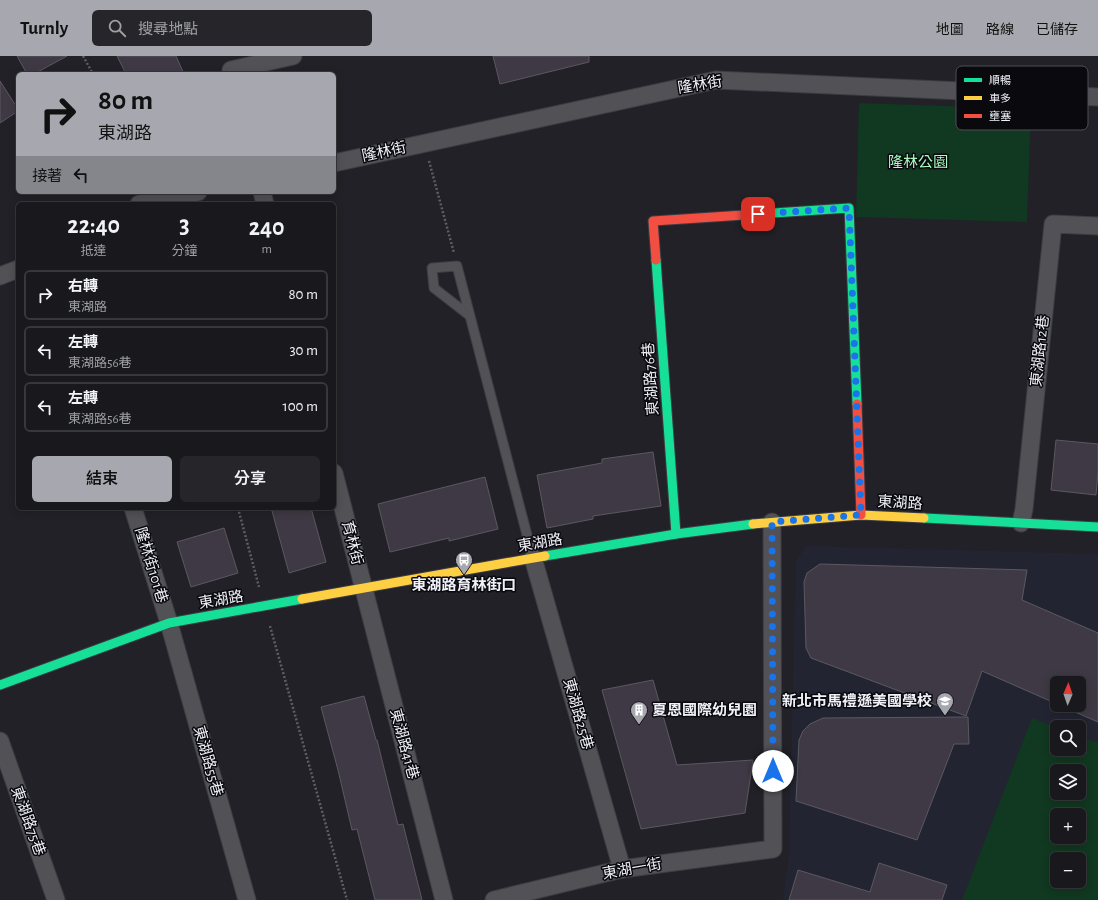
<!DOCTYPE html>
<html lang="zh-TW">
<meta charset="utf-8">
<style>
:root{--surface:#19191d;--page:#26262a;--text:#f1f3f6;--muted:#9fa0a4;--line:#37383b;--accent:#a7a8af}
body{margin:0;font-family:"Alegreya Sans","Noto Sans TC",sans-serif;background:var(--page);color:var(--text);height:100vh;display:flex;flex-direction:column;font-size:15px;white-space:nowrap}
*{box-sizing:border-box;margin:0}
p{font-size:13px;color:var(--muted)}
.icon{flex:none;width:22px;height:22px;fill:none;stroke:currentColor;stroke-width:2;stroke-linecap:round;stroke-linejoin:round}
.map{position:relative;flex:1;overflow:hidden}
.drawer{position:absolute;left:16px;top:146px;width:320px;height:308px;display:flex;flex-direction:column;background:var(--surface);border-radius:6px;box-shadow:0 2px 10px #0003,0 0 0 1px var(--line)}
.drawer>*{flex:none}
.top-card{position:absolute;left:16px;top:16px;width:320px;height:122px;border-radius:6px;box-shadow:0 2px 10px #0003,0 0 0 1px var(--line);background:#a7a8af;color:#111;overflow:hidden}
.needle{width:26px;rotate:2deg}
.tools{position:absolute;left:1050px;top:620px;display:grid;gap:8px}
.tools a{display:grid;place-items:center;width:36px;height:36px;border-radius:6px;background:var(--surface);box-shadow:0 2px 10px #0003,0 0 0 1px var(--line);font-size:20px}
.pin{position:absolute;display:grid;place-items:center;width:34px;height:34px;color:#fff;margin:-17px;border-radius:8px;box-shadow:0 2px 6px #0006}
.me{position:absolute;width:44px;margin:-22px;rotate:0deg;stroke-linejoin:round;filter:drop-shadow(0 0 3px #0008)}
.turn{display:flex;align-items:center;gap:14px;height:84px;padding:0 16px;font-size:18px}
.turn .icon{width:52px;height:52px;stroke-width:2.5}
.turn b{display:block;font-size:28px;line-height:34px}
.then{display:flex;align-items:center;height:38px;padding:0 16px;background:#0003;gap:8px;font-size:15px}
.eta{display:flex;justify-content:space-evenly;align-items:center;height:68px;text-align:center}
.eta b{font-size:24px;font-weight:600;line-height:28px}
.cta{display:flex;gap:8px;margin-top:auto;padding:8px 16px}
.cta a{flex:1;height:46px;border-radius:6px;background:var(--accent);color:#111;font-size:16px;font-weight:600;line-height:46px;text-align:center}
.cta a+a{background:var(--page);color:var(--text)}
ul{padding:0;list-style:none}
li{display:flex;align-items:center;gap:12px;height:50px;margin:0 8px 6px;padding:0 8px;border:2px solid var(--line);border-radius:6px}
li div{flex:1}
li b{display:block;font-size:15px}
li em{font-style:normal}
header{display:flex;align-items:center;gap:24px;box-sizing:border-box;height:56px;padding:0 20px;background:var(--accent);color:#111}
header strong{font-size:19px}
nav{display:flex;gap:22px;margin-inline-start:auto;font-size:14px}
.search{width:280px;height:36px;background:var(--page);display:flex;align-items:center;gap:10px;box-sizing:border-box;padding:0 14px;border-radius:6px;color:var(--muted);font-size:15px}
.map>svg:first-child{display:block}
.built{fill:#232432;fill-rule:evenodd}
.green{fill:#113820;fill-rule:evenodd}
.building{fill:#3f3945;stroke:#5b595f}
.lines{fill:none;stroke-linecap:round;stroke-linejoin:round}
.lane-casing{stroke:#3c3c42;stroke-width:11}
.street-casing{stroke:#3c3c42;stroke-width:19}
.fast-casing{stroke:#3c3c42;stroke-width:11}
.slow-casing{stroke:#3c3c42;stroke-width:11}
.jam-casing{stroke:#3c3c42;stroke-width:11}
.path{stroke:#5e5f63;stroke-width:2.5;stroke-dasharray:2 2;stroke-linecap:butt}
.lane{stroke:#515156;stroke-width:9}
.street{stroke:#515156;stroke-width:17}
.fast{stroke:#16e098;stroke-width:9}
.slow{stroke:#ffcf43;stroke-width:9}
.jam{stroke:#f24e42;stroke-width:9}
.route{stroke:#1a73e8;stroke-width:7;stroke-dasharray:0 12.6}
.labels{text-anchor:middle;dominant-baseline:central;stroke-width:3;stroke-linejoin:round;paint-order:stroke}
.street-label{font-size:15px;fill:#eff0f8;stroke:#09090e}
.park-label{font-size:15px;fill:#a9fbbf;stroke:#09090e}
.poi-label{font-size:15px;font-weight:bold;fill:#eff0f8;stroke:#09090e}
.key{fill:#09090e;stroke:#4e4e54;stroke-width:1}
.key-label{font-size:11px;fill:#eff0f8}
</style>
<header>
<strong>Turnly</strong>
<div class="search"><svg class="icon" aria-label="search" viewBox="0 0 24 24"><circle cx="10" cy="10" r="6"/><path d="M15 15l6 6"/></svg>搜尋地點</div>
<nav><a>地圖</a><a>路線</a><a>已儲存</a></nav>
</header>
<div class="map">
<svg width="1098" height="844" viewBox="0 0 1098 844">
<rect width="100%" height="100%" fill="#212127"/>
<!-- built -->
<path class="built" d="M 806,490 L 1098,498 L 1098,844 L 783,844 L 789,798 L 796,505 ZM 1057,627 L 1079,627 L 1079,649 L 1057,649 ZM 1057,671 L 1079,671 L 1079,693 L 1057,693 ZM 1057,715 L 1079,715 L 1079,737 L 1057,737 ZM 1057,759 L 1079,759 L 1079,781 L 1057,781 ZM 1057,803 L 1079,803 L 1079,825 L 1057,825 Z"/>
<!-- green -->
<g class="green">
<path d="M 859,47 L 1031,53 L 1027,166 L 856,161 Z"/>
<path d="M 1032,662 L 1057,672 L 1057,693 L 1079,693 L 1079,680 L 1098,687 L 1098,844 L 962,844 ZM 1057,715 L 1079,715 L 1079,737 L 1057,737 ZM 1057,759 L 1079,759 L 1079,781 L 1057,781 ZM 1057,803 L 1079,803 L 1079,825 L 1057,825 Z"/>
</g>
<!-- building -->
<g class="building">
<path d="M 17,0 L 67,0 L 34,18 L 27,18 Z"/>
<path d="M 117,0 L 176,0 L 184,18 L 126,18 Z"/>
<path d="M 493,0 L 589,0 L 589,6 L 500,28 Z"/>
<path d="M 0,25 L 18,53 L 18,55 L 0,67 Z"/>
<path d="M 1056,384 L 1098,388 L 1098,416 L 1096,439 L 1051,434 Z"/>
<path d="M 653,396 L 661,450 L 593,460 L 593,463 L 547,472 L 537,419 L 602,407 L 602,403 Z"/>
<path d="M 485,421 L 498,473 L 449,485 L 449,482 L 390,496 L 378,448 Z"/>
<path d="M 281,452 L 311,452 L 326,506 L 289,517 L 272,455 Z"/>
<path d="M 224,472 L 238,517 L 191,531 L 177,486 Z"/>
<path d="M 820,508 L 1027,514 L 1022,544 L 1098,577 L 1098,666 L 1059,649 L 1079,649 L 1079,627 L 1057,627 L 1057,648 L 982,615 L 966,660 L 811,602 L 806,592 L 804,526 L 807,517 Z"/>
<path d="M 653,624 L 677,709 L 753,704 L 745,757 L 641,773 L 602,634 Z"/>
<path d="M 364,640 L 376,684 L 377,684 L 398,769 L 403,768 L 422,844 L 375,844 L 357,773 L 352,774 L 338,714 L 321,651 Z"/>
<path d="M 968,661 L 969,688 L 954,688 L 917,784 L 796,745 L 799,684 L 803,675 L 810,668 L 823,662 Z"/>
<path d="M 879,807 L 947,829 L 942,844 L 789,844 L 798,814 L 870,836 Z"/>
</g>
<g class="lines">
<!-- lane casing -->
<g class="lane-casing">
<path id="lane" d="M 470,260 L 434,232 L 432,212 L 457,210 L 533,502"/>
</g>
<!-- street casing -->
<g class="street-casing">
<g id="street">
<path d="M 231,14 L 293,0"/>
<path d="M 334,107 L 716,24 L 1098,41"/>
<path d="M 262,136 L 265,148"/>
<path d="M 139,148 L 198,136"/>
<path d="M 0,220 L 18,213"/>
<path d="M 334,417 L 444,844"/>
<path d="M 133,452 L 169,567 L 247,844"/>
<path d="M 1021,467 L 1024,453 L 1053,168 L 1098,170"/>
<path d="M 533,502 L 622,813"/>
<path d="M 0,685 L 56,844"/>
<path d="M 494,844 L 622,813 L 773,793 L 772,466"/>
</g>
</g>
<!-- fast casing -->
<g class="fast-casing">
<g id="fast">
<path d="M 759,158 L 849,152 L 857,348"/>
<path d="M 656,204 L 676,478"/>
<path d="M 924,462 L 1098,471"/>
<path d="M 545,500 L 676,478 L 753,468"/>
<path d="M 0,629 L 169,567 L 302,543"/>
</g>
</g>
<!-- slow casing -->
<g class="slow-casing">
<g id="slow">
<path d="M 753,468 L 861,459 L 924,462"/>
<path d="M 302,543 L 545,500"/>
</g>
</g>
<!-- jam casing -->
<g class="jam-casing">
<g id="jam">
<path d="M 656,204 L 653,165 L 759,158"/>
<path d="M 857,348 L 861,459"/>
</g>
</g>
<!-- path -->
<g class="path">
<path d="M 83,0 L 93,18"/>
<path d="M 429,105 L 454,197"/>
<path d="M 238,452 L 259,531"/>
<path d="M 270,570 L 347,844"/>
</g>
<!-- lane -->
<use href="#lane" class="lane"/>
<!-- street -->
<use href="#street" class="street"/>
<!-- fast -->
<use href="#fast" class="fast"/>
<!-- slow -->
<use href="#slow" class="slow"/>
<!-- jam -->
<use href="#jam" class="jam"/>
</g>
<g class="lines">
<!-- route -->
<path class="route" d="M 758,158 L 849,152 L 861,459 L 772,466 L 773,715"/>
</g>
<!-- icons -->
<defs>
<g id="bus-pin" transform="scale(0.9)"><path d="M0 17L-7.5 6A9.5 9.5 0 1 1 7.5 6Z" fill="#a7a8af" stroke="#09090e"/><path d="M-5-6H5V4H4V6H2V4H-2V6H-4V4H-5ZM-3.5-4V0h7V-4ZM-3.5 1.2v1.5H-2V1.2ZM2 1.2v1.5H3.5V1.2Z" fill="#fff"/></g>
<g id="school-pin" transform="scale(0.9)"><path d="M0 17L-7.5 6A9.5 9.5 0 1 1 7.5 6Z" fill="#a7a8af" stroke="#09090e"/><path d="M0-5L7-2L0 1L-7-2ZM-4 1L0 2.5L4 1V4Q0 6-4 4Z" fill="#fff"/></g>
<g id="building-pin" transform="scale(0.9)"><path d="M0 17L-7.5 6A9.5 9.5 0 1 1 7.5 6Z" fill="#a7a8af" stroke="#09090e"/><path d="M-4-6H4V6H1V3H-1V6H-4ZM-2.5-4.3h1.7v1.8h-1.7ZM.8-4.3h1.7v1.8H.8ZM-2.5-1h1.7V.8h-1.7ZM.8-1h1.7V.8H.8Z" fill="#fff"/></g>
</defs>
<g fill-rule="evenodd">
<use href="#bus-pin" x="464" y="504"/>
<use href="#school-pin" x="945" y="645"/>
<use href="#building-pin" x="639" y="654"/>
</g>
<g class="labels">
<!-- street labels -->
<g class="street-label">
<text transform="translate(700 29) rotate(-9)">隆林街</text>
<text transform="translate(384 96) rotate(-12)">隆林街</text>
<text transform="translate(1040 295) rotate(-84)">東湖路12巷</text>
<text transform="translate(651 323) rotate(-94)">東湖路76巷</text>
<text transform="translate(900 447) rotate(3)">東湖路</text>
<text transform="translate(352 487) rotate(76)">育林街</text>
<text transform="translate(540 487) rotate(-10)">東湖路</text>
<text transform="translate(151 509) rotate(73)">隆林街101巷</text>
<text transform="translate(221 544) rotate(-10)">東湖路</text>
<text transform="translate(578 658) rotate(74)">東湖路25巷</text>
<text transform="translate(404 688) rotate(75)">東湖路41巷</text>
<text transform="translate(208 705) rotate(74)">東湖路55巷</text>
<text transform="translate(28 765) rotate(70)">東湖路75巷</text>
<text transform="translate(632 813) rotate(-10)">東湖一街</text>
</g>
<!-- park labels -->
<g class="park-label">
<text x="918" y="106">隆林公園</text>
</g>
<!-- poi labels -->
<g class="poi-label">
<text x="464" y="529">東湖路育林街口</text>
<text x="932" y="645" text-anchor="end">新北市馬禮遜美國學校</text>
<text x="652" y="654" text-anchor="start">夏恩國際幼兒園</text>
</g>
</g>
<!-- legend -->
<rect x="956" y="10" width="132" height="64" rx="6" class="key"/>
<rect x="964" y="22" width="18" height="4" fill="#16e098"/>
<rect x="964" y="40" width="18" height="4" fill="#ffcf43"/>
<rect x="964" y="58" width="18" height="4" fill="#f24e42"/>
<g class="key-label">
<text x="989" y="28">順暢</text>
<text x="989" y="46">車多</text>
<text x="989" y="64">壅塞</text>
</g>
</svg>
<div class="tools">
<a><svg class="needle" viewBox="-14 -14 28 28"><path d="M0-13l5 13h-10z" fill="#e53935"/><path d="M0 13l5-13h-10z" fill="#9fa0a4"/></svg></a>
<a><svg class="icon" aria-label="search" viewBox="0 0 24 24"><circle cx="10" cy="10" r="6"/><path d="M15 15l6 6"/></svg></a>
<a><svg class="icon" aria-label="layers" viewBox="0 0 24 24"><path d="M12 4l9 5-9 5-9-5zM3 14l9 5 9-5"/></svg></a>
<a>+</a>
<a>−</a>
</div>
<div class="pin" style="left:758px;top:158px;background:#d93025"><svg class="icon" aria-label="arrive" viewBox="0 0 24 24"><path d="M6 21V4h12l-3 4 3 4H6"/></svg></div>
<svg class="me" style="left:773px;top:715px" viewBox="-20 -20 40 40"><circle r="19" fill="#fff"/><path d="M0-13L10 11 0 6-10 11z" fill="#1a73e8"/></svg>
<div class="top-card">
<div class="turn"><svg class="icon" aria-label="right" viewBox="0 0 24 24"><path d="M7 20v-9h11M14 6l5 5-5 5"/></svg><div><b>80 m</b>東湖路</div></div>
<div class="then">接著<svg class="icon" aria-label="left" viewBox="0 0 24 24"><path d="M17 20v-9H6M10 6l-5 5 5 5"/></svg></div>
</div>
<section class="drawer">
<div class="eta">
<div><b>22:40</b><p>抵達</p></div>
<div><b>3</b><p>分鐘</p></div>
<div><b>240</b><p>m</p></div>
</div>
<ul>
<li><svg class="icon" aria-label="right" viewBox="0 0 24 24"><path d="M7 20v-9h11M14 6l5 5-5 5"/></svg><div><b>右轉</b><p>東湖路</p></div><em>80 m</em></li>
<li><svg class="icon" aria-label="left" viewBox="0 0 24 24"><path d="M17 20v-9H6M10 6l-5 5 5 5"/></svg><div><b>左轉</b><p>東湖路56巷</p></div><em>30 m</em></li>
<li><svg class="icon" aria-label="left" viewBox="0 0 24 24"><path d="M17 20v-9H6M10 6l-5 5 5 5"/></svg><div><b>左轉</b><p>東湖路56巷</p></div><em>100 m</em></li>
</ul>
<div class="cta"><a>結束</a><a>分享</a></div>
</section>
</div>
